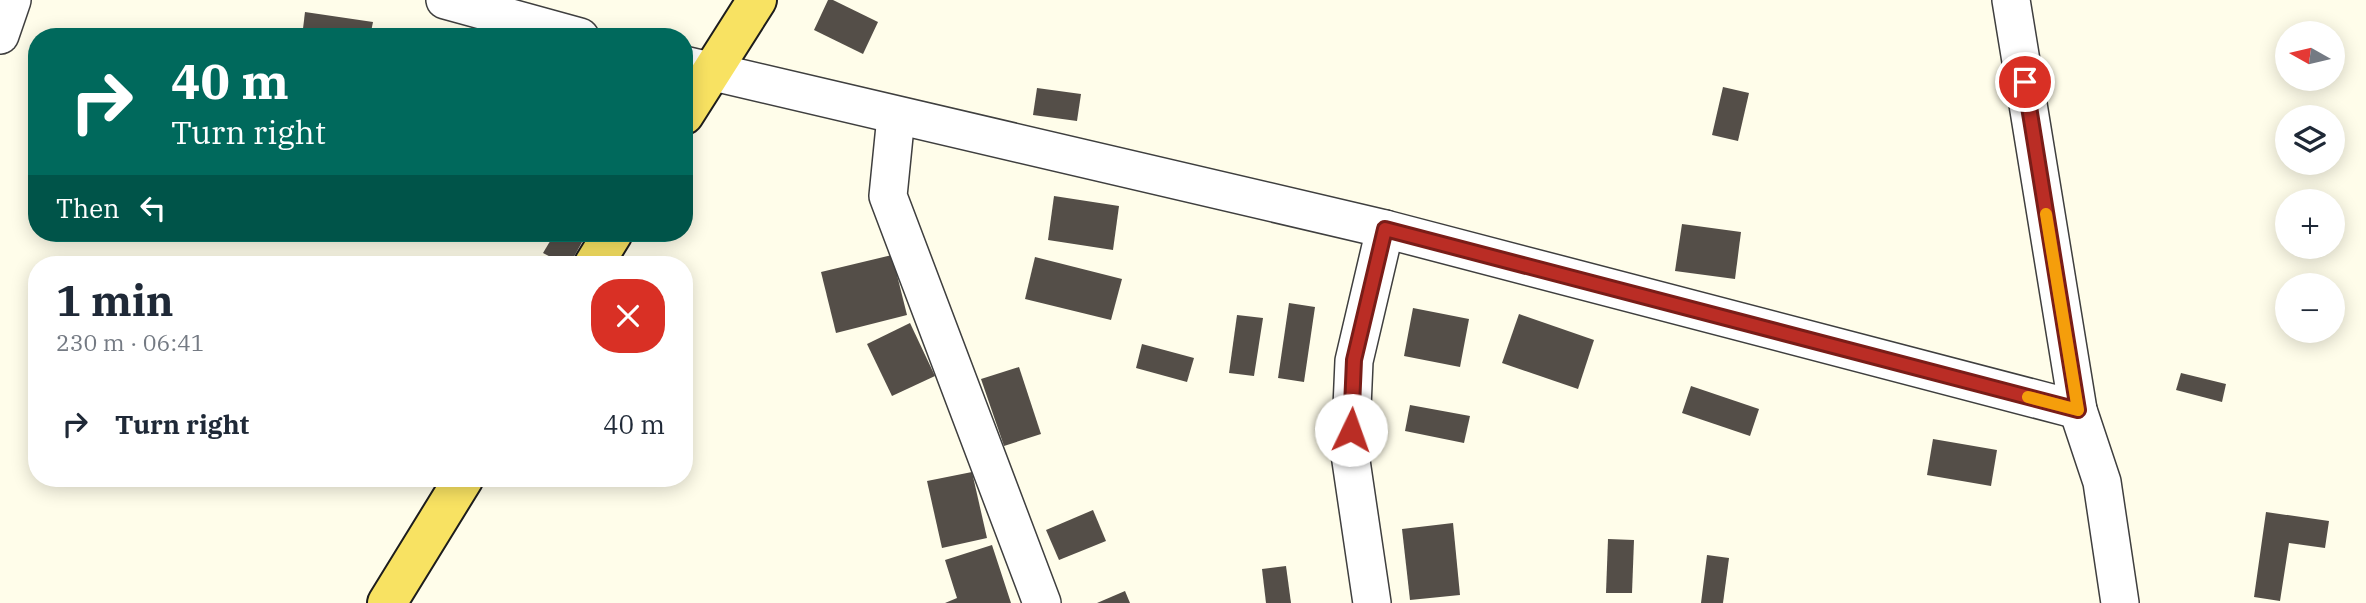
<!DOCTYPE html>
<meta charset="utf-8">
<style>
:root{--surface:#fff;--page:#f6f6f7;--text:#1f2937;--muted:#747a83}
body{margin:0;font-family:"IBM Plex Serif",serif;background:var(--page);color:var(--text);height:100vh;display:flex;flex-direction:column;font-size:26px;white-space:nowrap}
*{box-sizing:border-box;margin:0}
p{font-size:23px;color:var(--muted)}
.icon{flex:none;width:38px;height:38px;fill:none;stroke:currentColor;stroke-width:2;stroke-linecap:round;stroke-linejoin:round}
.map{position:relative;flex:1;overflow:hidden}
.drawer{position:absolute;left:28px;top:256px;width:665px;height:231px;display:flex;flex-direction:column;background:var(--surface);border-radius:28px;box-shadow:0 4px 18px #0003}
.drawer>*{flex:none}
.guide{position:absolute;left:28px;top:28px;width:665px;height:214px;border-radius:28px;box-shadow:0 4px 18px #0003;background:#00695c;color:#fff;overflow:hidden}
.needle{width:46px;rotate:278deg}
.buttons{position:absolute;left:2275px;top:21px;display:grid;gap:14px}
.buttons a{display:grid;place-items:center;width:70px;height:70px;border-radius:50%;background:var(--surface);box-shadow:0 4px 18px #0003;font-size:35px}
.pin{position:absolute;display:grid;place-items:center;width:60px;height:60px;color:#fff;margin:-30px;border:4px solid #fff;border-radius:50%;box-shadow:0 2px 7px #0007}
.me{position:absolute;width:77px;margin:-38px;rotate:3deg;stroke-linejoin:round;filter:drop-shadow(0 0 5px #0008)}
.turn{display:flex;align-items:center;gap:24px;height:147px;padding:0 28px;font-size:32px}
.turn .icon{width:91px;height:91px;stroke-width:2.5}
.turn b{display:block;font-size:49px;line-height:60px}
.then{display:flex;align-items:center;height:66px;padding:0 28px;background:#0003;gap:14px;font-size:26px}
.round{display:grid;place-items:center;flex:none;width:74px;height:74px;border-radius:28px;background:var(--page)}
.summary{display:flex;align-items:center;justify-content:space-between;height:119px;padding:0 28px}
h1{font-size:42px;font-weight:800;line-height:52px}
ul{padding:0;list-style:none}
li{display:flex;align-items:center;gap:21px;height:98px;padding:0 28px}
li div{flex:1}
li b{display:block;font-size:26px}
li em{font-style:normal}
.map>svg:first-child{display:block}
.building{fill:#544e48}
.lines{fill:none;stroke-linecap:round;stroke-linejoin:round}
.minor-casing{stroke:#3f3f3f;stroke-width:40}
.primary-casing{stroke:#1d1d1d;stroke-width:42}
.minor{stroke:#fff;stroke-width:37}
.primary{stroke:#f8e262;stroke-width:38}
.route-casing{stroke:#791d18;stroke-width:18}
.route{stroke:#ba2d25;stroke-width:12}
.slow{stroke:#f59e0b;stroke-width:12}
</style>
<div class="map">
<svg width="2366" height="603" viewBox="0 0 2366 603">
<rect width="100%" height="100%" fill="#fffdea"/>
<!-- building -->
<g class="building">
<path d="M 828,0 L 833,0 L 878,22 L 863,54 L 814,30 Z"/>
<path d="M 305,12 L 373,22 L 370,37 L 302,37 Z"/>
<path d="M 1723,87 L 1749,93 L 1738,141 L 1712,135 Z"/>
<path d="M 1037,88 L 1081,94 L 1077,121 L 1033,115 Z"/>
<path d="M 1054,196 L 1119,206 L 1113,250 L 1048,240 Z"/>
<path d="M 1682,224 L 1741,232 L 1735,279 L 1675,271 Z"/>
<path d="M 555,233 L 587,233 L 570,264 L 564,264 L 543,253 Z"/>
<path d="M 892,255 L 907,315 L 836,333 L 821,272 Z"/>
<path d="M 1035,257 L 1122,279 L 1111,320 L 1025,299 Z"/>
<path d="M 1289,303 L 1315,307 L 1304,382 L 1278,378 Z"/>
<path d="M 1413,308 L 1469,319 L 1460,367 L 1404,356 Z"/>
<path d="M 1519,314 L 1594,340 L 1578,389 L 1502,363 Z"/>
<path d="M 1237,315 L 1263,318 L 1254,376 L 1229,373 Z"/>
<path d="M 910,323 L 935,376 L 892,396 L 867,344 Z"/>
<path d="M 1142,344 L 1194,358 L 1187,382 L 1136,368 Z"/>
<path d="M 1019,367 L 1041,434 L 1004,446 L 981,379 Z"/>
<path d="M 2181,373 L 2226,384 L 2222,402 L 2176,390 Z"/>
<path d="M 1691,386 L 1759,409 L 1750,436 L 1682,413 Z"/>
<path d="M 1410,405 L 1470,416 L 1464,443 L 1405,431 Z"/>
<path d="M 1933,439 L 1997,450 L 1991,486 L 1927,475 Z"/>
<path d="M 972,472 L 987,538 L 942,548 L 927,481 Z"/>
<path d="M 1093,510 L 1106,541 L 1059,560 L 1046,530 Z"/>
<path d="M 2266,512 L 2329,521 L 2325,548 L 2289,543 L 2280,601 L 2254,597 Z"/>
<path d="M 1453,523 L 1460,595 L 1410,600 L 1402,529 Z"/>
<path d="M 1608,539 L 1634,540 L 1632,593 L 1606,593 Z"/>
<path d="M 992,545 L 1011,603 L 945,603 L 957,598 L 945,560 Z"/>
<path d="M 1707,555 L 1729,558 L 1723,603 L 1701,603 Z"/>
<path d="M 1286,566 L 1291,603 L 1266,603 L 1262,569 Z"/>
<path d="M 1125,591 L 1130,603 L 1097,603 Z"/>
</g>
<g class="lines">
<!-- minor casing -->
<g class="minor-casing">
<g id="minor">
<path d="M 445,0 L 580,37"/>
<path d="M 2011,0 L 2078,410 L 2102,482 L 2120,603"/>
<path d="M 0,35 L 12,0"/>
<path d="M 684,65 L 1385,229 L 2078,410"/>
<path d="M 896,116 L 888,196 L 1042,603"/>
<path d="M 1372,603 L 1350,454 L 1354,361 L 1385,229"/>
</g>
</g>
<!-- primary casing -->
<g class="primary-casing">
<g id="primary">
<path d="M 684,115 L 757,0"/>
<path d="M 594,264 L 613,233"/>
<path d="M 387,603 L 464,478"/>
</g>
</g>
<!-- minor -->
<use href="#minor" class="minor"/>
<!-- primary -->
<use href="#primary" class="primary"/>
</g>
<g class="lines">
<!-- route casing -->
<g class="route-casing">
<path id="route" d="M 1351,430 L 1354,360 L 1385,229 L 2078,410 L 2025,82"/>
</g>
<!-- route -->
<use href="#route" class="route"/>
<!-- slow -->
<path class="slow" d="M 2028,397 L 2078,410 L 2046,214"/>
</g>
</svg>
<div class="buttons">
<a><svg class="needle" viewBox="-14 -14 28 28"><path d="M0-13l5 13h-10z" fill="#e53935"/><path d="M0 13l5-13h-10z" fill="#747a83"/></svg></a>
<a><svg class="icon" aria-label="layers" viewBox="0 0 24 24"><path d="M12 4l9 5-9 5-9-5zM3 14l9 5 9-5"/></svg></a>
<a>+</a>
<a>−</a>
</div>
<div class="pin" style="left:2025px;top:82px;background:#d93025"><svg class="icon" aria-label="arrive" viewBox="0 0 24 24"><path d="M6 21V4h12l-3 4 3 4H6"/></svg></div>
<svg class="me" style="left:1351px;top:430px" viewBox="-20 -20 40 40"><circle r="19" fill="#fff"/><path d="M0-13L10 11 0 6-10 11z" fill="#ba2d25"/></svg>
<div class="guide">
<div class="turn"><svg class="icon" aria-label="right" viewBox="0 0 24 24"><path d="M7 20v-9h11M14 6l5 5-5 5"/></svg><div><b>40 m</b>Turn right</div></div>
<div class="then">Then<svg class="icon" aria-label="left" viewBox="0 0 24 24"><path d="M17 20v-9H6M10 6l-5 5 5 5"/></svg></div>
</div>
<section class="drawer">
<div class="summary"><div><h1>1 min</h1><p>230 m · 06:41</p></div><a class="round" style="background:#d93025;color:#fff"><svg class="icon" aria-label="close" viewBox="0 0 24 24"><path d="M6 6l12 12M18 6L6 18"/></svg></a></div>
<ul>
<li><svg class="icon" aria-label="right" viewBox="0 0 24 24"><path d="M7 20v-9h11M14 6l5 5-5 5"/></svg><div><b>Turn right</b></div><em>40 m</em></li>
</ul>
</section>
</div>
